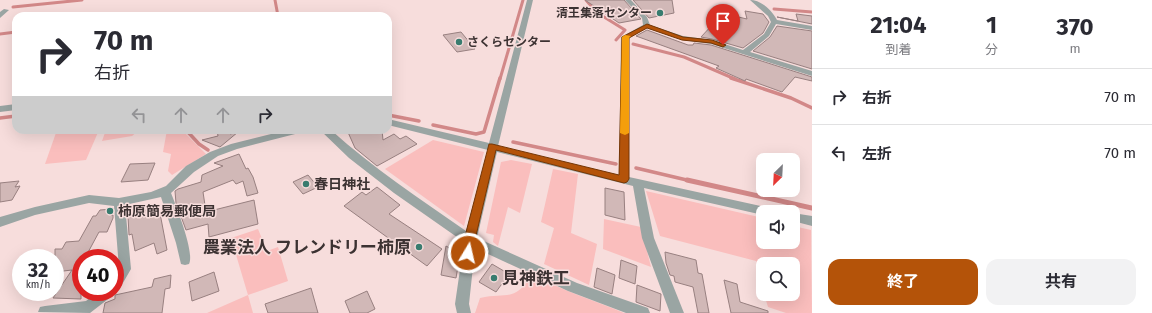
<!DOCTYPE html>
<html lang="ja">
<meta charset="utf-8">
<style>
:root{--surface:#fff;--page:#f2f2f3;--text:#2b2b33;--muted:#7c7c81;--line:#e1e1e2;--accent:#b45309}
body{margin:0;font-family:"Fira Sans","Noto Sans JP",sans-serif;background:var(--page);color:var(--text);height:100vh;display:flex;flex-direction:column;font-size:15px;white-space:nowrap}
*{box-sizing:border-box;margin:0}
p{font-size:13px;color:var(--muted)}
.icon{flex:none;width:22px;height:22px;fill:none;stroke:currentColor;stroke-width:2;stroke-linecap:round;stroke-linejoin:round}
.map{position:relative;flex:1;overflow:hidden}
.details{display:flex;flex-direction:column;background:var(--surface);width:340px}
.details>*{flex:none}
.top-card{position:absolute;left:12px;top:12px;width:380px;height:122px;border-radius:12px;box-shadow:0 4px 16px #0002;background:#fff;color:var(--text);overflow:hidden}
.needle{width:26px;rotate:204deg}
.buttons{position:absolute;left:756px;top:153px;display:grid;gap:8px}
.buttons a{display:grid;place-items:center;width:44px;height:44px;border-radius:8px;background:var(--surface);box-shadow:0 4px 16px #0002;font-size:20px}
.speed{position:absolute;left:12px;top:249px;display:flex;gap:8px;font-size:20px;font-weight:700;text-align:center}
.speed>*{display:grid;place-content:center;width:52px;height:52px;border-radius:50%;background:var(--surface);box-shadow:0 4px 16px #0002;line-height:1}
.speed small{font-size:10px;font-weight:400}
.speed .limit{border:6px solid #d22;background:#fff;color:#111}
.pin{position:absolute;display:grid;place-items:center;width:34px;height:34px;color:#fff;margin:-41px -17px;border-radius:50% 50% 50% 0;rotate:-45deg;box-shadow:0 0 4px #0007}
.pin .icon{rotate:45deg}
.me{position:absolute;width:44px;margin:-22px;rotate:9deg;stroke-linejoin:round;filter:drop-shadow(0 0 3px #0008)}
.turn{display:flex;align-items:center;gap:14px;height:84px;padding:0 16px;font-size:18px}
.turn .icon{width:52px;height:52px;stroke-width:2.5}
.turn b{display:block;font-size:28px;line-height:34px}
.lanes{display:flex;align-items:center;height:38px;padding:0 16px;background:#0003;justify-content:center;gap:20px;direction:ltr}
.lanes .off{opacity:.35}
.eta{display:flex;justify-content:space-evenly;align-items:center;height:68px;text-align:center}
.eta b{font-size:24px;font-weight:700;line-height:28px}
.cta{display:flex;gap:8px;margin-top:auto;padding:8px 16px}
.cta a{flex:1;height:46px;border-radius:12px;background:var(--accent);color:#fff;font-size:16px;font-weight:700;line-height:46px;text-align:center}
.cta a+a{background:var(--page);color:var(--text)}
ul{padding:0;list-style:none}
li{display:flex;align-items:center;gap:12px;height:56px;padding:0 16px;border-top:1px solid var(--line)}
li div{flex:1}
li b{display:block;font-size:15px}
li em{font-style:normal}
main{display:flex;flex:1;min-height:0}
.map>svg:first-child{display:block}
.green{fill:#fabebd}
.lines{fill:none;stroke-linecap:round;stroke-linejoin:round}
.stream-far2{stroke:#d28888;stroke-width:3}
.stream-far1{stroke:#d28888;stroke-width:3.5}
.stream{stroke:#d28888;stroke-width:5}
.building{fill:#d1b8b7;stroke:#988080}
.minor{fill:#9aa5a3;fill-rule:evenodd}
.route{fill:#b45309;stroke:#753606}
.slow{fill:#f59e0b}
.poi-dot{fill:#387c6f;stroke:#f7dddc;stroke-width:1.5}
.labels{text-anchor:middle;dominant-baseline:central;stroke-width:3;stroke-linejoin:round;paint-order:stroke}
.far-poi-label{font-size:12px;font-weight:bold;fill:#3c3232;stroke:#f7dddc;text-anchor:end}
.poi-label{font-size:14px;font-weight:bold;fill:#3c3232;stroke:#f7dddc;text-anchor:start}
.near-poi-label{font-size:17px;font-weight:bold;fill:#3c3232;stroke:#f7dddc;text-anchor:end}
</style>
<main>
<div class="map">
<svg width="812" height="313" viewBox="0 0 812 313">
<rect width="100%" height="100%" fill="#f7dddc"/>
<!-- green -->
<g class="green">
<path d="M 57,130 L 99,130 L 86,160 L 45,164 Z"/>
<path d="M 106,130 L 147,130 L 138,131 L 132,136 L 102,141 Z"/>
<path d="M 167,130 L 182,130 L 206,154 L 172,175 L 168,171 L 171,154 L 163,152 Z"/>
<path d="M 433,140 L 484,152 L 464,226 L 385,169 Z"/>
<path d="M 511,160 L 532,164 L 520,213 L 508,207 L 498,246 L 493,242 L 494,235 L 486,233 L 501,162 Z"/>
<path d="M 553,169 L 578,174 L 571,233 L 597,244 L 589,285 L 544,264 L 554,228 L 541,222 Z"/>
<path d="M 646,191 L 763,218 L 763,242 L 793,242 L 793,226 L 811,230 L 812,313 L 786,313 L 768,307 L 764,294 L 793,294 L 793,264 L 763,264 L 763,288 L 756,261 L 660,236 Z"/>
<path d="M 604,219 L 641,227 L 651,267 L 603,249 Z"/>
<path d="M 258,229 L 267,251 L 278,247 L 288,281 L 248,295 L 253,313 L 207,313 L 248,295 L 231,238 Z"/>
<path d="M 532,274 C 560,290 594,300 624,313 L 475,313 L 480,298 C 507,292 515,303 532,274 Z"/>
</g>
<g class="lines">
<!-- stream-far2 -->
<g class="stream-far2">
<path d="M 275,0 L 278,16"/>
<path d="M 586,0 L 596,12 L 625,30 L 616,40"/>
<path d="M 13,7 L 82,0"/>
<path d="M 774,9 L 812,12"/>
<path d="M 0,34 L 16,32"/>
<path d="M 633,44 L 684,57 L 735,79"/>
<path d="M 500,79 L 523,0"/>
</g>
<!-- stream-far1 -->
<g class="stream-far1">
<path d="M 731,78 L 791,98 L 812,108"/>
<path d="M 388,115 L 419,121"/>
<path d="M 0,118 L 16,116"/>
<path d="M 433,125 L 476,134 L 484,132 L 500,78"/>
<path d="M 186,130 L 199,144 L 208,150"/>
<path d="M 513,142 L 616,164"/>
<path d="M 636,168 L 691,181"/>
</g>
<!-- stream -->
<path class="stream" d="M 687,180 L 812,208"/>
</g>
<!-- building -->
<g class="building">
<path d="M 585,0 L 624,0 L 641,19 L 619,23 Z"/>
<path d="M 633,0 L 672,0 L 674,13 L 649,18 Z"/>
<path d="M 745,11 L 763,14 L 769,22 L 763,33 L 743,48 L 712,39 L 701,37 L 713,24 L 719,25 L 725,16 L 729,17 L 730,15 L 747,19 Z"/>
<path d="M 796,14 L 812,16 L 812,24 L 777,17 L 798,21 Z"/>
<path d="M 777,26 L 812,31 L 812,69 L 753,51 L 770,37 Z"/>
<path d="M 647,30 L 688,45 L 693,45 L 694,43 L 711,45 L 812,77 L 812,81 L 795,77 L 782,92 L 746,79 L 745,81 L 716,68 L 719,66 L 636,36 Z"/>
<path d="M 461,32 L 475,49 L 457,52 L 443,35 Z"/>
<path d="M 217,130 L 228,130 L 230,134 L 238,132 L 220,147 L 202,140 L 218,136 Z"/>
<path d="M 347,130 L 382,130 L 383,140 L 394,134 L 400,139 L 406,136 L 417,144 L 377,166 L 355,148 Z"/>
<path d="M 239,154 L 246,169 L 248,168 L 253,177 L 258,193 L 247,196 L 243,181 L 236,184 L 233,180 L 203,192 L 206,212 L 254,200 L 258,224 L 209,237 L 208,224 L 186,230 L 176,203 L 175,191 L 178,189 L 201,182 L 202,175 L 223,166 L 214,163 Z"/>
<path d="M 155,163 L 148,180 L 121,182 L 130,164 Z"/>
<path d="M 308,175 L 318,187 L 303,194 L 293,182 Z"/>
<path d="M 19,181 L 15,187 L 20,186 L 12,200 L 0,202 L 0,183 Z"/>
<path d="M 377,187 L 400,205 L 389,214 L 442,249 L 427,266 L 344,206 L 362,192 L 366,195 Z"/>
<path d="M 605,188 L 624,192 L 625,220 L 605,215 Z"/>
<path d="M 155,207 L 155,209 L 159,208 L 167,250 L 157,254 L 154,243 L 135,251 L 132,234 L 129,235 L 128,216 Z"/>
<path d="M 113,209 L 111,215 L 113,215 L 113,218 L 107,232 L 99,232 L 85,258 L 81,258 L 81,299 L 53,298 L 72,270 L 55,272 L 55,249 L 62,249 L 66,242 L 79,241 L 93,216 L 96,216 L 100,210 Z"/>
<path d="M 446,246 L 460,254 L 456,278 L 441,275 Z"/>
<path d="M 665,252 L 696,260 L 698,273 L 702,274 L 709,313 L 698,313 L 693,287 L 675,282 L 674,276 L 670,275 L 666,263 Z"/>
<path d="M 621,260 L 637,266 L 635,284 L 619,278 Z"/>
<path d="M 492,264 L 509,274 L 496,292 L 479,282 Z"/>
<path d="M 597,268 L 615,275 L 612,294 L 594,287 Z"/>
<path d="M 214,272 L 219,291 L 192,301 L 189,282 Z"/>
<path d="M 171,275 L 170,288 L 165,289 L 162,313 L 103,313 L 105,303 L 115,299 L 115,295 L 152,287 L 154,279 Z"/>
<path d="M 724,280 L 737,284 L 740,302 L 768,311 L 768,313 L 731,313 Z"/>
<path d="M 637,285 L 661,294 L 660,311 L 636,302 Z"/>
<path d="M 311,288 L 318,313 L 268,313 L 265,304 Z"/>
<path d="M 367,291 L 375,309 L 367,313 L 350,313 L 345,301 Z"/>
</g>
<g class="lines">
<!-- minor -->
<g class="minor">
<path d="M 527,0 L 533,0 L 498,146 L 619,175 L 621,37 L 643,25 L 642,18 L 625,0 L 631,0 L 647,17 L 650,25 L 683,36 L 712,40 L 743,50 L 764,34 L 771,22 L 768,16 L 750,0 C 761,0 772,10 777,20 L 812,26 L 812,30 L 776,24 L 769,36 L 750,52 L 812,71 L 812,76 L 711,44 L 682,40 L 647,28 L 629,38 L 629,177 L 770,208 L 774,209 L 776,212 L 763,212 L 763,215 L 644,188 L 654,238 L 684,313 L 670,313 L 642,238 L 633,186 L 497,152 L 477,238 L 577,283 L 648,308 L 650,313 L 626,313 L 568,291 L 475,248 L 469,304 L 471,313 L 457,313 L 455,304 L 464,242 L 394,193 L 349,158 L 320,130 L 331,130 C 373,168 420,199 466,231 L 488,150 L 388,125 L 388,119 L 489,143 Z"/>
<path d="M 4,9 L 9,10 L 0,18 L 0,12 Z"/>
<path d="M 16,104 L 16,110 L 0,112 L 0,106 Z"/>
<path d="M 287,130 L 305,130 L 303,132 L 237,149 L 218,156 L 194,172 L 171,193 C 176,206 195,253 189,264 L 185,265 L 181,264 L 176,243 L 161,197 L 125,205 L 131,269 L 120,288 L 115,290 L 115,273 L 119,268 L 114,206 L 89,203 L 35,215 L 0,227 L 0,217 L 35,207 L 89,195 L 119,198 L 151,192 L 166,186 L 186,166 L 210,152 L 231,144 Z"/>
<path d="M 793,213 L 812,216 L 812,226 L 793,221 Z"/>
<path d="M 97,292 L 114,292 L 112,296 L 90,313 L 38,312 L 40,307 L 45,306 L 86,301 Z"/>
</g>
</g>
<!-- route -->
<path class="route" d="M 647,24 L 683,37 L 712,40 L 726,45 L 723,47 L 711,43 L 682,40 L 647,28 L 629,38 L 629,179 L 627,182 L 624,183 L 496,150 L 475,240 L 472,256 L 468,257 L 464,256 L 462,253 L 464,240 L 489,144 L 492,144 L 619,175 L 622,37 Z"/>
<!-- slow -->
<path class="slow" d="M 625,35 L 631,36 L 629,38 L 629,133 L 625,135 L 620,133 L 622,37 Z"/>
<!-- markers -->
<g class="poi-dot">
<circle cx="660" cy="13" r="4"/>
<circle cx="459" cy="42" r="4"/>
<circle cx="306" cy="184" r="4"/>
<circle cx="110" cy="211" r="4"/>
<circle cx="419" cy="247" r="4"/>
<circle cx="494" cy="278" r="4"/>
</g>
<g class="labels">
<!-- far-poi labels -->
<g class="far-poi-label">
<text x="652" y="13">清王集落センター</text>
<text x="467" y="42" text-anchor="start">さくらセンター</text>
</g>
<!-- poi labels -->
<g class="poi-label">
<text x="314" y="184">春日神社</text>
<text x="118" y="211">柿原簡易郵便局</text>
</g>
<!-- near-poi labels -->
<g class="near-poi-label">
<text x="411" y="247">農業法人 フレンドリー柿原</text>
<text x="502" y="278" text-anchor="start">見神鉄工</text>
</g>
</g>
</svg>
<div class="buttons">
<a><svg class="needle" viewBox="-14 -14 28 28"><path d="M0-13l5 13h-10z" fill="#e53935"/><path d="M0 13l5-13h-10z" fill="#7c7c81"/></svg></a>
<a><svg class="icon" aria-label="sound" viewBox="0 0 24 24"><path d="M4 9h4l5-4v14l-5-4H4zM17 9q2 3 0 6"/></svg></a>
<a><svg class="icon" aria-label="search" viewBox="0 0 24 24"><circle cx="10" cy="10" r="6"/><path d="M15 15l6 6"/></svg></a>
</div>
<div class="speed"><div>32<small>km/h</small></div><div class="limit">40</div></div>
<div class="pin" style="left:723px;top:45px;background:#d93025"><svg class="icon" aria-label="arrive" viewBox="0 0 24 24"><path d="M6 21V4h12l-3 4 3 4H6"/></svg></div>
<svg class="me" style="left:468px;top:253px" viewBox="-20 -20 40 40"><circle r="17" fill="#b45309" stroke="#fff" stroke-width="3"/><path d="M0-11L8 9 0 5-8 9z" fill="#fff"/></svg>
<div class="top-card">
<div class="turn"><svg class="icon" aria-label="right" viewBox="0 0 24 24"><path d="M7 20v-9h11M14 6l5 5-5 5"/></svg><div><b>70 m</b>右折</div></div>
<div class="lanes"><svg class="icon off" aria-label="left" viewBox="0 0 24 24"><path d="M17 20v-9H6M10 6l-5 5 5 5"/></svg><svg class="icon off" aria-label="ahead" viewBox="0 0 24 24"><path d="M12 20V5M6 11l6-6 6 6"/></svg><svg class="icon off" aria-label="ahead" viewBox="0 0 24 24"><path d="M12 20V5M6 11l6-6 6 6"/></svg><svg class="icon" aria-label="right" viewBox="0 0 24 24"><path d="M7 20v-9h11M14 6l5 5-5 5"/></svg></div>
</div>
</div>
<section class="details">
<div class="eta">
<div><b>21:04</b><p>到着</p></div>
<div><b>1</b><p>分</p></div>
<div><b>370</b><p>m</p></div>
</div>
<ul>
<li><svg class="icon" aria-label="right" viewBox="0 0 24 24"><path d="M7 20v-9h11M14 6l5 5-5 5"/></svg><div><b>右折</b></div><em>70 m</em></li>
<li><svg class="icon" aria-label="left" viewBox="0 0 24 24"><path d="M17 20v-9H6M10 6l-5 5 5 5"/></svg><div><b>左折</b></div><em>70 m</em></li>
</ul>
<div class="cta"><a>終了</a><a>共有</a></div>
</section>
</main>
